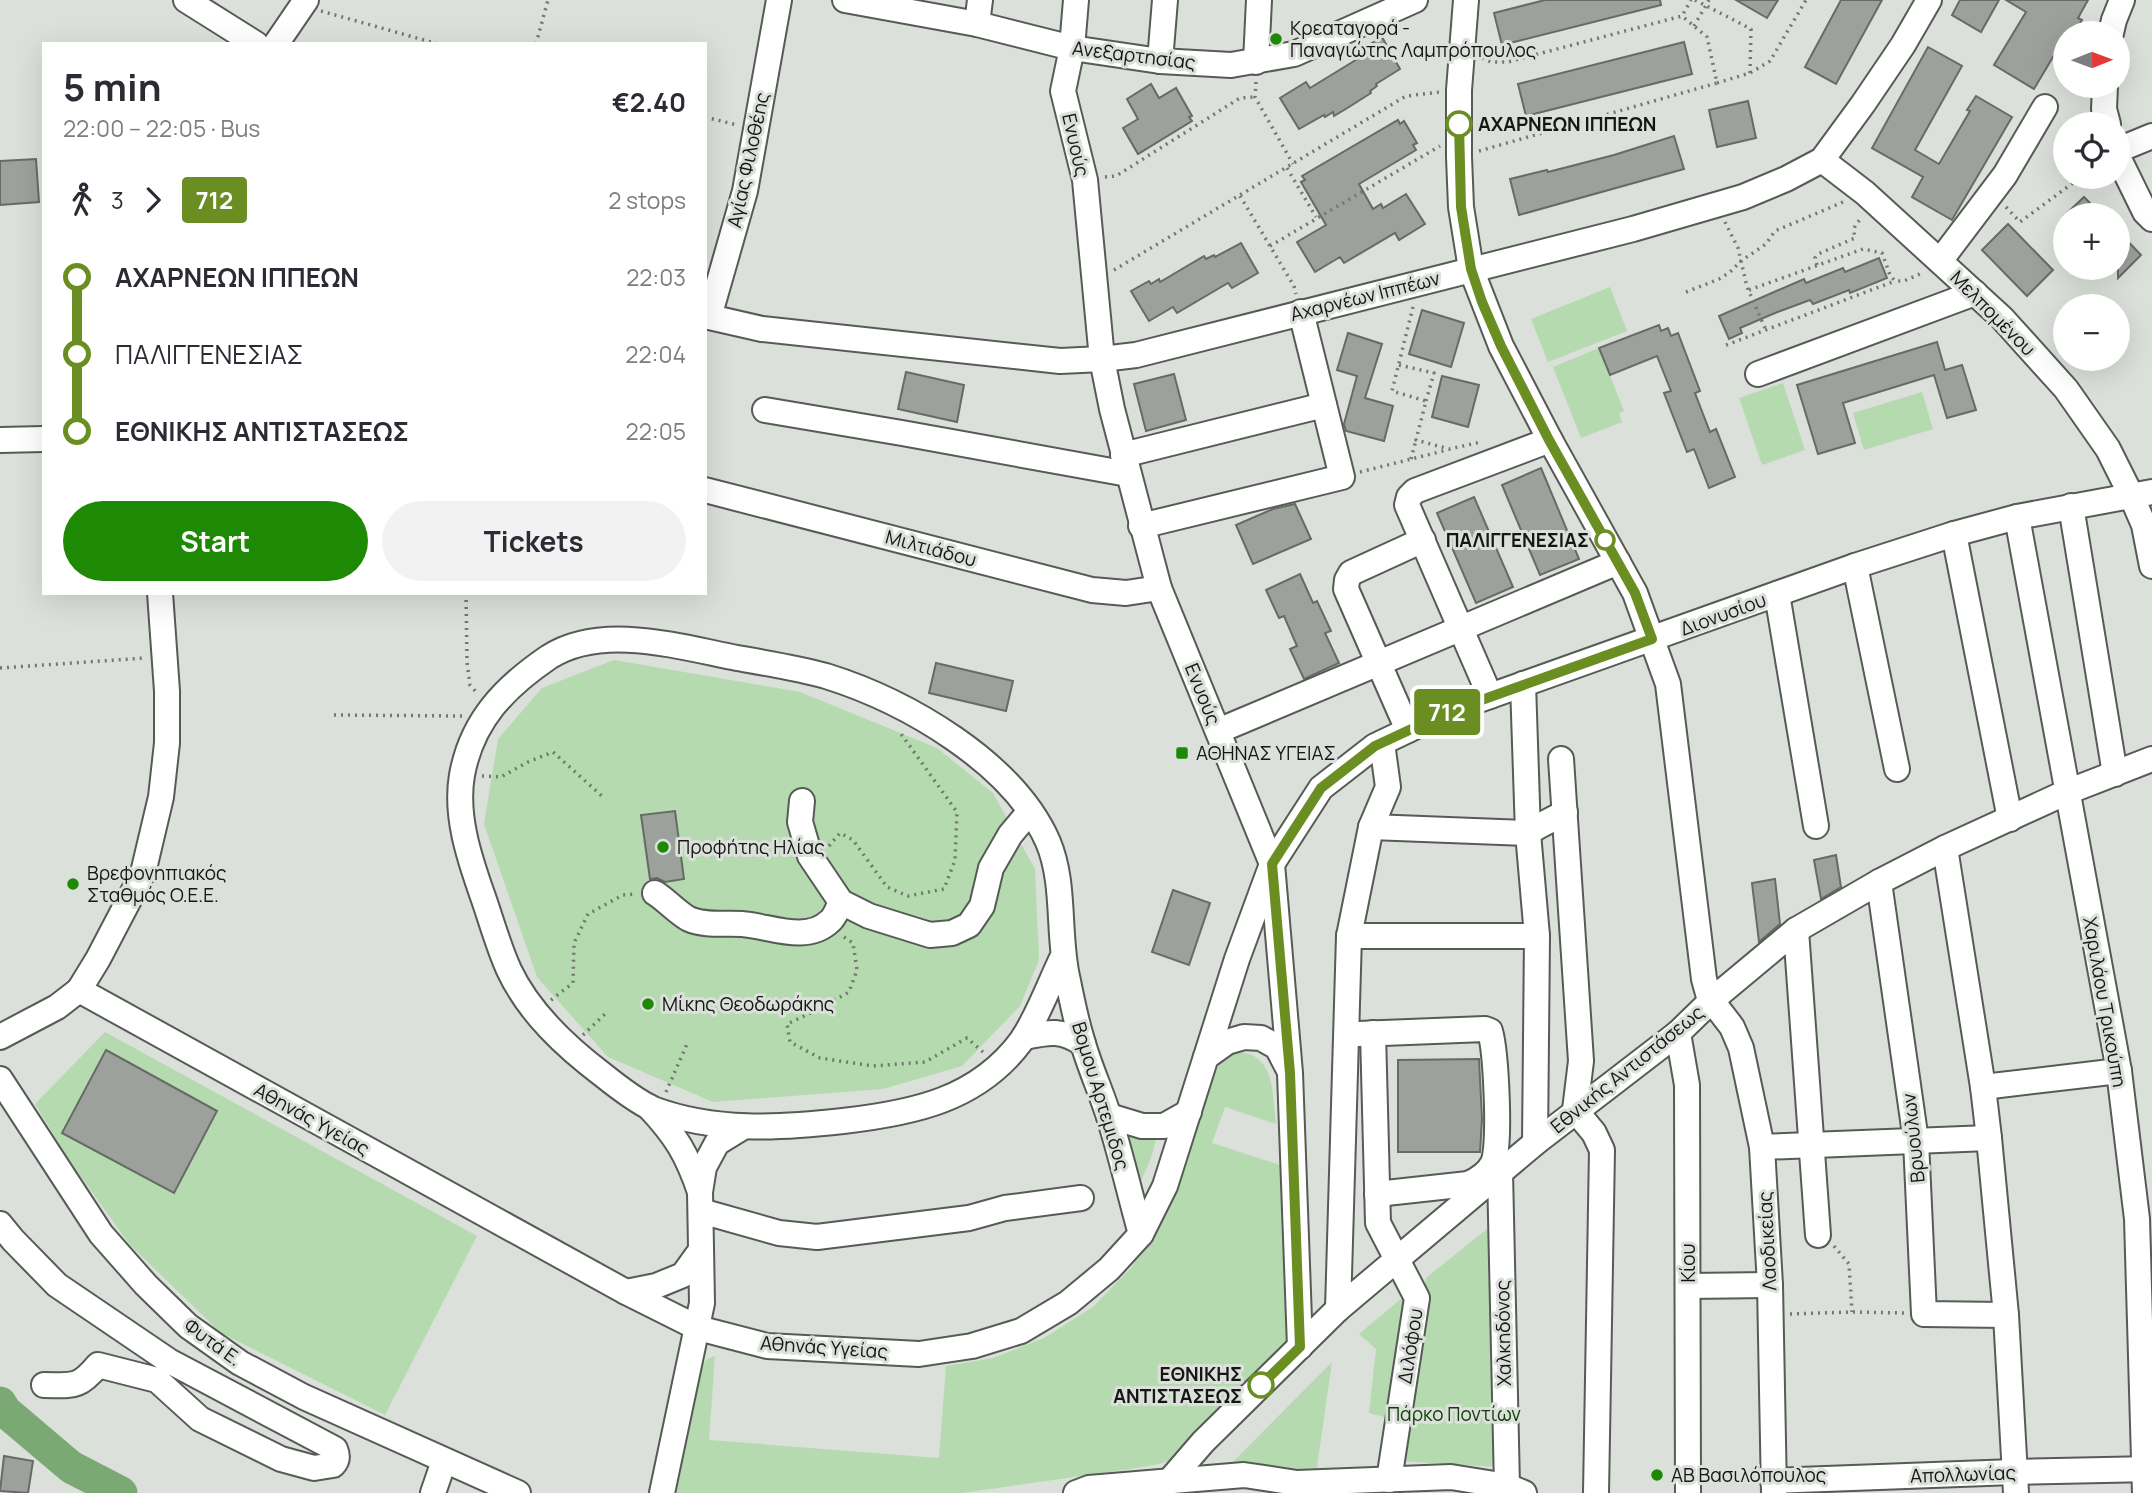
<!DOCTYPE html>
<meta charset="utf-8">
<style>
:root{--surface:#fff;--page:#f2f2f3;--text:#2b2b33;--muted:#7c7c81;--accent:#1d8905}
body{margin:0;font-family:Manrope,sans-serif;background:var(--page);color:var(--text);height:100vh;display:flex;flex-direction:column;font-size:26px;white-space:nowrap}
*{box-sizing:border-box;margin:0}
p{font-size:23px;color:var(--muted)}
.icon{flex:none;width:38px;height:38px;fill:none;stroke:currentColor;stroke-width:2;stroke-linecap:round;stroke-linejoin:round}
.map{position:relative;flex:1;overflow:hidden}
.sheet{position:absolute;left:42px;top:42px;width:665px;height:553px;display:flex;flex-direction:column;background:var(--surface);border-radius:0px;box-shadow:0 7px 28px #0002}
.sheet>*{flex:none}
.badge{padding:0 14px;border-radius:5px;font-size:24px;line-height:46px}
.needle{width:46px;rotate:89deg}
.fabs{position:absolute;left:2053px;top:21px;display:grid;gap:14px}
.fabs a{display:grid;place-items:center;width:77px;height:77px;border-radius:50%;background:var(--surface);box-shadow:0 7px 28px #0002;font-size:35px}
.map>.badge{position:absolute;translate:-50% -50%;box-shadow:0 0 0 4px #fff}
.legs{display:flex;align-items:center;gap:10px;height:77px;padding:0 21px;font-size:23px}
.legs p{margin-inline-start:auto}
.overview{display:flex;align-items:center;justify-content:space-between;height:119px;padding:0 21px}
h1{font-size:38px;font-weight:700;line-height:52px}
.action{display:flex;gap:14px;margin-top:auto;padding:14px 21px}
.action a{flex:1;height:80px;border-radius:42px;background:var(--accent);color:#fff;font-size:28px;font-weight:700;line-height:80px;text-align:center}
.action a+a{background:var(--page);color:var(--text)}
ul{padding:0 21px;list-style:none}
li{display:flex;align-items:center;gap:24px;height:77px;font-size:26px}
li i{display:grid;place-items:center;width:10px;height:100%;margin:0 9px;background:currentColor}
li i::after{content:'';width:18px;height:18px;margin:-9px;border:5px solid;border-radius:50%;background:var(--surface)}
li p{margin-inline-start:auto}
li:first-child i{background:linear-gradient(#0000 50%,currentColor 0)}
li:last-child i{background:linear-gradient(currentColor 50%,#0000 0)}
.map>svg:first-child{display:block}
</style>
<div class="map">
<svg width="2152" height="1493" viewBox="0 0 2152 1493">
<rect width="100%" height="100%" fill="#dbe0da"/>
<g fill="#b5daaf">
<polygon points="1610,287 1627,331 1548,362 1531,319"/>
<polygon points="1599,348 1624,411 1619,413 1622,422 1581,438 1553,367"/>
<polygon points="1783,383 1805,450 1762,465 1739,398"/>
<polygon points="1922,392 1933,429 1864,450 1853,413"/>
<polygon points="614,660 800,692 937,748 993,793 1035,869 1039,960 1020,1006 962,1066 883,1089 713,1102 608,1057 537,977 484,824 498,739 542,688"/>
<polygon points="105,1032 477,1236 385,1415 221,1333 130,1245 67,1157 35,1104"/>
<path d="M1235 1052C1276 1052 1272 1094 1276 1124L1225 1107 1212 1143 1280 1165 1293 1321 1289 1347 1180 1456 1160 1464 1130 1469 962 1493H676L701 1368 707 1359 715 1356 709 1440 939 1458 946 1366 993 1358 1044 1338 1093 1307 1132 1267 1162 1219 1180 1182 1214 1075 1223 1058Z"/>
<polygon points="1118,1129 1158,1133 1151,1158 1137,1190"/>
<polygon points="1512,1209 1499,1467 1398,1461 1426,1278"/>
<polygon points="1407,1294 1391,1419 1369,1413 1376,1349 1359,1334"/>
<polygon points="1332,1362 1316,1474 1227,1468"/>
</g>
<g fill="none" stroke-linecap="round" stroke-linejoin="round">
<polyline stroke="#7aa973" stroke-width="33" points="0,1403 5,1411 71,1467 121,1493"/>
</g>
<g fill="#9ca19b" stroke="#676b66" stroke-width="2">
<polygon points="1545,0 1660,0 1661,5 1502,45 1494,13"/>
<polygon points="1736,0 1778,0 1767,18"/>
<polygon points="1841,0 1882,0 1836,84 1805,67"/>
<polygon points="1960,0 1999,0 1981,32 1952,15"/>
<polygon points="2006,0 2088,0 2078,18 2082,20 2074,33 2065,33 2065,49 2058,61 2053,57 2034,89 1994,65 2026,12"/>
<polygon points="1382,37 1400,69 1376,84 1377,86 1370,91 1371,93 1349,107 1334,116 1333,112 1325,117 1324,115 1299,129 1280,98 1306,82 1310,88 1359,58 1356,53"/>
<polygon points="1684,42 1692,74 1526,116 1518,84"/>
<polygon points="1928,47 1962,66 1915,150 1939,164 1970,111 1967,110 1976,96 2012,117 1952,220 1912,197 1923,177 1872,148"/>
<polygon points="1151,84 1159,98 1176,88 1192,116 1189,117 1192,121 1138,154 1123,128 1138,119 1127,99"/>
<polygon points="1748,101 1756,138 1717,147 1709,110"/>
<polygon points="1398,120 1400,124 1404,121 1417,143 1413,145 1416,150 1359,184 1373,209 1381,204 1383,208 1406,194 1425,224 1399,240 1395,233 1344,263 1340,257 1315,272 1297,242 1326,225 1301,182 1305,180 1302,176"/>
<polygon points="1674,136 1684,169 1519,215 1510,179 1547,170 1548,172 1614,155"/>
<polygon points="36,159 39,202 0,205 0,161"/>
<polygon points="2084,197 2102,215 2065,215"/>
<polygon points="2008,224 2053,270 2027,296 1982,250"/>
<polygon points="2118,231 2141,255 2118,278"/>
<polygon points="1241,243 1258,273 1232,288 1228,283 1177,313 1173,307 1149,321 1131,291 1149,281 1151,284 1159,279 1160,282 1204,256 1206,259 1214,255 1215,257"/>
<polygon points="1879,258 1887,278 1850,293 1849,290 1813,304 1810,300 1775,313 1740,328 1742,333 1729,339 1719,316 1804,279 1806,283 1843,268 1845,272"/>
<polygon points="1422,310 1464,323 1451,367 1409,354"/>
<polygon points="1659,325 1661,331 1668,328 1671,336 1678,333 1700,391 1695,393 1710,432 1716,429 1735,477 1709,488 1694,449 1687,452 1664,393 1671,391 1657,356 1610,375 1599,348"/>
<polygon points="1348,333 1382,344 1365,398 1393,406 1384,441 1346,431 1344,424 1357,376 1337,370"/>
<polygon points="1937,342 1945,370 1962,365 1976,410 1947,418 1934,375 1843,403 1855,443 1818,454 1797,385"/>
<polygon points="906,372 964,385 957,422 898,409"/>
<polygon points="1174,374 1186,420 1146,431 1134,384"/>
<polygon points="1442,376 1479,385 1468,427 1432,417"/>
<polygon points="1541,468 1579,559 1540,575 1502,485"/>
<polygon points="1474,497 1513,587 1476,603 1437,513"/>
<polygon points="1295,504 1311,539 1253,564 1236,525 1273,509"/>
<polygon points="1300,574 1313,603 1317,601 1331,631 1325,633 1339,663 1304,679 1290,649 1297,646 1284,616 1279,618 1266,590"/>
<polygon points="936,663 1013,681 1006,711 929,693"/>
<polygon points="675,811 684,879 665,882 657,878 650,879 641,815"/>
<polygon points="1836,855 1841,887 1821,899 1814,860"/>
<polygon points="1775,879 1780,924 1759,942 1752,883"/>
<polygon points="1173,890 1210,903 1189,965 1152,952"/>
<polygon points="106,1050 217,1111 174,1193 62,1133"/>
<polygon points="1479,1059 1482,1119 1480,1152 1398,1152 1398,1060"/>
<polygon points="4,1456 33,1461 28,1493 0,1491"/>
</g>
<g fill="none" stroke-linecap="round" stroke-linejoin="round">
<g stroke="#565b56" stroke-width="28">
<g id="minor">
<polyline points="186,0 256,44"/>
<polyline points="845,0 977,24 1072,48 1160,61 1231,65 1294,54 1415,0"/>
<polyline points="1076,0 1072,48 1063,91 1085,180 1102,359 1112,409 1159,588 1272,864 1290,1073 1300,1347"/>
<polyline points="1466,0 1459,90 1459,157 1461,207 1471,269 1501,346 1550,440 1635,593 1668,684 1704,979 1709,997 1732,1027 1741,1048 1762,1147 1770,1285 1774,1493"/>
<polyline points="977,24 980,0"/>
<polyline points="2111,33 2114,20 2122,0"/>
<polyline points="276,44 306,0"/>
<polyline points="1160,61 1165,0"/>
<polyline points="1256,62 1259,0"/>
<polyline points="2105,86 2104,109 2108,124"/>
<polyline points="2118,150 2152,136"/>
<polyline points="2118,157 2145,212 2152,219"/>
<polyline points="1822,160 1865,193 2002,318 2066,389 2108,449 2131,495 2144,525 2152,566"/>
<polyline points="1940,261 2005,175 2045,107"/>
<polyline points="705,316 762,329 1060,361 1102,359 1136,355 1633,229 1743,197 1786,179 1822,160 1863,104 1903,45 1929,0"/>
<polyline points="709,317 745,191 779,0"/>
<polyline points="1758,374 1975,293"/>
<polyline points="765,410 902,433 1128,474"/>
<polyline points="0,440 44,439"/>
<polyline points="1123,455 1324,405"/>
<polyline points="705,490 1092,590 1126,593 1159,588"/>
<polyline points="2071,506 2115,774"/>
<polyline points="2017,517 2119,1071 2137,1219 2145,1493"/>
<polyline points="1141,526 1342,477 1301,312"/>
<polyline points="1954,534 2010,819"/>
<polyline points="1855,566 1897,769"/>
<polyline points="1777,594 1816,826"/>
<polyline points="1523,684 1528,833 1537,936 1535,1143"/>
<polyline points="1490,696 1407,505 1409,497 1415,491 1550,440"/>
<polyline points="1408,730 1346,589 1347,580 1351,573 1423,540"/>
<polyline points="1218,731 1618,562"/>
<polyline points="1561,759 1581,1061 1575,1110 1594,1133 1602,1150 1596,1493"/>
<polyline points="802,801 800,822 810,856 841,902 869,916 930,935 952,933 969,925 982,906 991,868 1010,835 1030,811"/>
<path d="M1371 827 1528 833C1540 824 1553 820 1565 812"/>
<polyline points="1945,848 1983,1087 1989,1138 2006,1315 2016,1493"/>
<polyline points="1879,882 1916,1141 1924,1314 2006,1315"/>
<path d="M655 893C665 899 679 914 689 919 704 926 725 923 742 924 770 926 806 944 830 921 835 917 838 908 841 902"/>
<polyline points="1796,930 1818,1235"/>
<polyline points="1349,936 1537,936"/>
<path d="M1062 958C1050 983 1037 1018 1022 1040 978 1100 913 1113 843 1121 780 1128 714 1132 653 1109 636 1101 618 1087 603 1075 566 1047 529 1013 509 970 498 946 491 919 482 894 469 857 455 815 462 775 472 720 505 687 549 657 602 623 680 647 737 658 766 663 797 668 826 676 906 701 1013 762 1048 842 1066 884 1057 937 1068 981 1072 1001 1076 1021 1082 1040 1089 1066 1101 1091 1109 1117 1121 1155 1130 1195 1141 1234"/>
<polyline points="79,990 626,1292 698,1328 767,1346 919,1354 972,1346 1021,1331 1068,1303 1109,1269 1141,1234 1165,1186 1237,959 1272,864 1321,788 1375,746 1448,711 1855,566 1954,534 2017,517 2152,492"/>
<polyline points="1373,1033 1378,1223 1417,1298 1389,1480"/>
<polyline points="1678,1033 1687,1085 1688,1493"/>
<path d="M1358 1034 1485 1029 1490 1031C1496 1052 1501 1146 1493 1163 1488 1173 1477 1180 1468 1184L1377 1194"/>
<polyline points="0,1037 57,1007 79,990 98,959 143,873 161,797 167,743 167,691 160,593"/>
<path d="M1024 1037C1049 1032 1062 1029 1083 1044"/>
<polyline points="1206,1057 1227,1042 1244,1037 1261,1038 1277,1047 1289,1070"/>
<polyline points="0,1079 101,1234 146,1285 188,1326 240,1363 304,1397 518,1493"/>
<polyline points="1983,1087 2119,1071"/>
<path d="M649 1107C676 1136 687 1154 700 1192"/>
<polyline points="1109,1116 1142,1126 1164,1126 1189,1112"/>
<polyline points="1762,1147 1989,1138"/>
<polyline points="1500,1172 1507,1486 1502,1493"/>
<polyline points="701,1211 779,1233 817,1237 969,1218 1005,1208 1081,1198"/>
<path d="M0 1224 13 1240 57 1285 169 1361 335 1449C338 1456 338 1460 333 1465L314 1468 281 1459 200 1419 157 1380 98 1365C78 1389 73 1385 44 1385"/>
<polyline points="1688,1286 1770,1285"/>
<polyline points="626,1292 656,1286 683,1275 701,1250"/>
<polyline points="1338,1309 1349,936 1371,827 1388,787 1382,743"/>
<polyline points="1773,1481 2014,1472 2152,1469"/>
<polyline points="433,1493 444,1461"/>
<polyline points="662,1493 702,1303 700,1192 704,1167 717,1143 743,1127"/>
<polyline points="1076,1493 1089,1488 1244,1475 1297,1483 1451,1477 1507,1486 1524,1493"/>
<polyline points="1159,1493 1203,1442 1338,1309 1535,1143 1678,1033 1712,1000 1796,930 1879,882 1945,848 2067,792 2152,759"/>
</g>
</g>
<g stroke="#737672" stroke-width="3.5" stroke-dasharray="2 5" stroke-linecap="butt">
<polyline points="1695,0 1751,29 1750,73"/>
<polyline points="321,11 438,44"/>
<polyline points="1694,26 1709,0"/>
<polyline points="536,44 548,0"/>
<polyline points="1482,58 1491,62 1508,62 1682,16 1691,0"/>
<polyline points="1256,82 1255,97 1293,164"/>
<polyline points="1717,83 1750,73 1770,61 1806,0"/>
<polyline points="705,117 737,125"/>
<polyline points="1479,151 1717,83 1707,37 1682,16"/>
<polyline points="1287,168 1316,217"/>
<polyline points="1105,177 1116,176 1240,98 1255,97"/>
<polyline points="1240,196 1294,286 1296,294"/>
<polyline points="2006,207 2020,222 2081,177"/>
<polyline points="1725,222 1738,248 1747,287 1765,328"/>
<polyline points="1270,246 1440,146"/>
<path d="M1817 265 1815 258 1818 254 1855 238C1853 229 1854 225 1861 219"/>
<polyline points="1114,270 1406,96 1440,92"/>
<polyline points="1749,290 1863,249 1882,253 1890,275 1895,281 1904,281 1922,273"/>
<polyline points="1686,292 1719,279 1730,272 1741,261 1766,244 1775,231 1843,202"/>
<polyline points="1413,307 1392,391 1426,401 1416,440 1449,449 1481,442"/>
<polyline points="1726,345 1895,281"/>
<polyline points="1399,365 1434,373 1426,401"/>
<polyline points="1411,459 1416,440"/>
<polyline points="1360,472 1447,450"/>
<polyline points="466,593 467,662 470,685 477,693"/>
<polyline points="0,668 145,658"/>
<polyline points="334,715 462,716"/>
<polyline points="482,776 501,777 528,762 553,752 603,797"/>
<polyline points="829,846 840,833 853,840 887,887 908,896 944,889 955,860 957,812 899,731"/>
<polyline points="844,937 853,943 857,970 849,992 817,1010 787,1024 790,1042 820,1058 873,1066 925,1062 967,1038 983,1052"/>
<polyline points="551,1000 573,983 574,943 588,914 623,895 636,894"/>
<polyline points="583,1035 605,1014"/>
<polyline points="666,1092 687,1044"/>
<polyline points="1834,1246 1849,1264 1852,1312"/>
<polyline points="1790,1314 1852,1312 1905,1313"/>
</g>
<use href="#minor" stroke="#fff" stroke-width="24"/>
</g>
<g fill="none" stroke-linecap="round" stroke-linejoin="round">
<g stroke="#fff" stroke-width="16">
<polyline id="line-1" points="1261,1385 1300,1347 1290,1073 1272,864 1321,788 1375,746 1448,712 1652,639 1635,593 1549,440 1501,346 1482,302 1471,269 1461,207 1459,124"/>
</g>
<use href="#line-1" stroke="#6b8e23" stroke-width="10"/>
</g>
<g fill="#1d8905" stroke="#dbe0da" stroke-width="2.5">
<circle cx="1276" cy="39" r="7"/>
<rect x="1175" y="746" width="14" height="14" rx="3.5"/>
<circle cx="663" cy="847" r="7"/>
<circle cx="73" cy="884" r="7"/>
<circle cx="648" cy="1004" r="7"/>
<circle cx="1657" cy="1475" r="7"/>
</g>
<g fill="#fff" stroke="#6b8e23" stroke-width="3.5">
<circle cx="1459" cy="124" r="12"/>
<circle cx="1605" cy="540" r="9"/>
<circle cx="1261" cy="1385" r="12"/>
</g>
<g text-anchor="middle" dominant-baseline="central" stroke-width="6" stroke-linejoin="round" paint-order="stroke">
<g font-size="19" fill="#161715" stroke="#dbe0da" text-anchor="start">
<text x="1290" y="28">Κρεαταγορά -<tspan x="1290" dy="22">Παναγιώτης Λαμπρόπουλος</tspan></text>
<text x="1196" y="753">ΑΘΗΝΑΣ ΥΓΕΙΑΣ</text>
<text x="677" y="847">Προφήτης Ηλίας</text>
<text x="87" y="873">Βρεφονηπιακός<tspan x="87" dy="22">Σταθμός Ο.Ε.Ε.</tspan></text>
<text x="662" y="1004">Μίκης Θεοδωράκης</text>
<text x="1671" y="1475">ΑΒ Βασιλόπουλος</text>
</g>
<g font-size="19" fill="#161715" stroke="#dbe0da">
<text transform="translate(1134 55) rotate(7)">Ανεξαρτησίας</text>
<text transform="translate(1076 145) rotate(77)">Ενυούς</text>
<text transform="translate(748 160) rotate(-78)">Αγίας Φιλοθέης</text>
<text transform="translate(1365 296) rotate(-14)">Αχαρνέων Ιππέων</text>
<text transform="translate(1993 313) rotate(45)">Μελπομένου</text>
<text transform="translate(931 548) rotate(15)">Μιλτιάδου</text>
<text transform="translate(1723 614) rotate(-20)">Διονυσίου</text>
<text transform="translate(1203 694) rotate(68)">Ενυούς</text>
<text transform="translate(2105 1002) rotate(80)">Χαριλάου Τρικούπη</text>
<text transform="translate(1627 1069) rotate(-39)">Εθνικής Αντιστάσεως</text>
<text transform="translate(1101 1096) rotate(73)">Βομου Αρτεμιδος</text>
<text transform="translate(312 1119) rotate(29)">Αθηνάς Υγείας</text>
<text transform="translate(1913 1138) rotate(-96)">Βρυούλων</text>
<text transform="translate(1767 1241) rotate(-93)">Λαοδικείας</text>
<text transform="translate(1688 1263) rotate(-90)">Κίου</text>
<text transform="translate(1503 1333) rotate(-91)">Χαλκηδόνος</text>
<text transform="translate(213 1342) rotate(36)">Φυτά Ε.</text>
<text transform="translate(1410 1346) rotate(-81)">Διλόφου</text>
<text transform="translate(824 1347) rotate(4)">Αθηνάς Υγείας</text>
<text transform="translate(1963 1474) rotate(-2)">Απολλωνίας</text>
</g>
<g font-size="19" font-weight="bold" fill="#161715" stroke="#dbe0da" text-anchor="end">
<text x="1478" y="124" text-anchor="start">ΑΧΑΡΝΕΩΝ ΙΠΠΕΩΝ</text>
<text x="1589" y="540">ΠΑΛΙΓΓΕΝΕΣΙΑΣ</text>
<text x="1242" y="1374">ΕΘΝΙΚΗΣ<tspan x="1242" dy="22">ΑΝΤΙΣΤΑΣΕΩΣ</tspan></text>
</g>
<g font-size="19" fill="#0f3e08" stroke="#dbe0da">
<text x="1454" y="1414">Πάρκο Ποντίων</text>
</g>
</g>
</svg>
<div class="fabs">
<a><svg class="needle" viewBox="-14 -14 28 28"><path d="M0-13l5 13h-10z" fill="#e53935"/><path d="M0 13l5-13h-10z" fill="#7c7c81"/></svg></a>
<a><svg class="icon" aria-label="locate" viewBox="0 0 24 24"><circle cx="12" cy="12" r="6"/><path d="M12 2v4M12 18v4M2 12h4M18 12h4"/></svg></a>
<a>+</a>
<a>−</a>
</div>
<b class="badge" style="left:1447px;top:712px;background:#6b8e23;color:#fff">712</b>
<section class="sheet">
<div class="overview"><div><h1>5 min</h1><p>22:00 – 22:05 · Bus</p></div><b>€2.40</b></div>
<div class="legs"><svg class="icon" aria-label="walk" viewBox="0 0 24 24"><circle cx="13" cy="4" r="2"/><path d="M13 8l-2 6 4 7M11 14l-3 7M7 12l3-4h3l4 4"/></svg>3<svg class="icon" aria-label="forward" viewBox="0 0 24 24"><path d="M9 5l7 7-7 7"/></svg><b class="badge" style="background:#6b8e23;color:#fff">712</b><p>2 stops</p></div>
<ul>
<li><i style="color:#6b8e23"></i><b>ΑΧΑΡΝΕΩΝ ΙΠΠΕΩΝ</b><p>22:03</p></li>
<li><i style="color:#6b8e23"></i><span>ΠΑΛΙΓΓΕΝΕΣΙΑΣ</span><p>22:04</p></li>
<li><i style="color:#6b8e23"></i><b>ΕΘΝΙΚΗΣ ΑΝΤΙΣΤΑΣΕΩΣ</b><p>22:05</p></li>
</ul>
<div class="action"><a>Start</a><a>Tickets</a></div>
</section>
</div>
